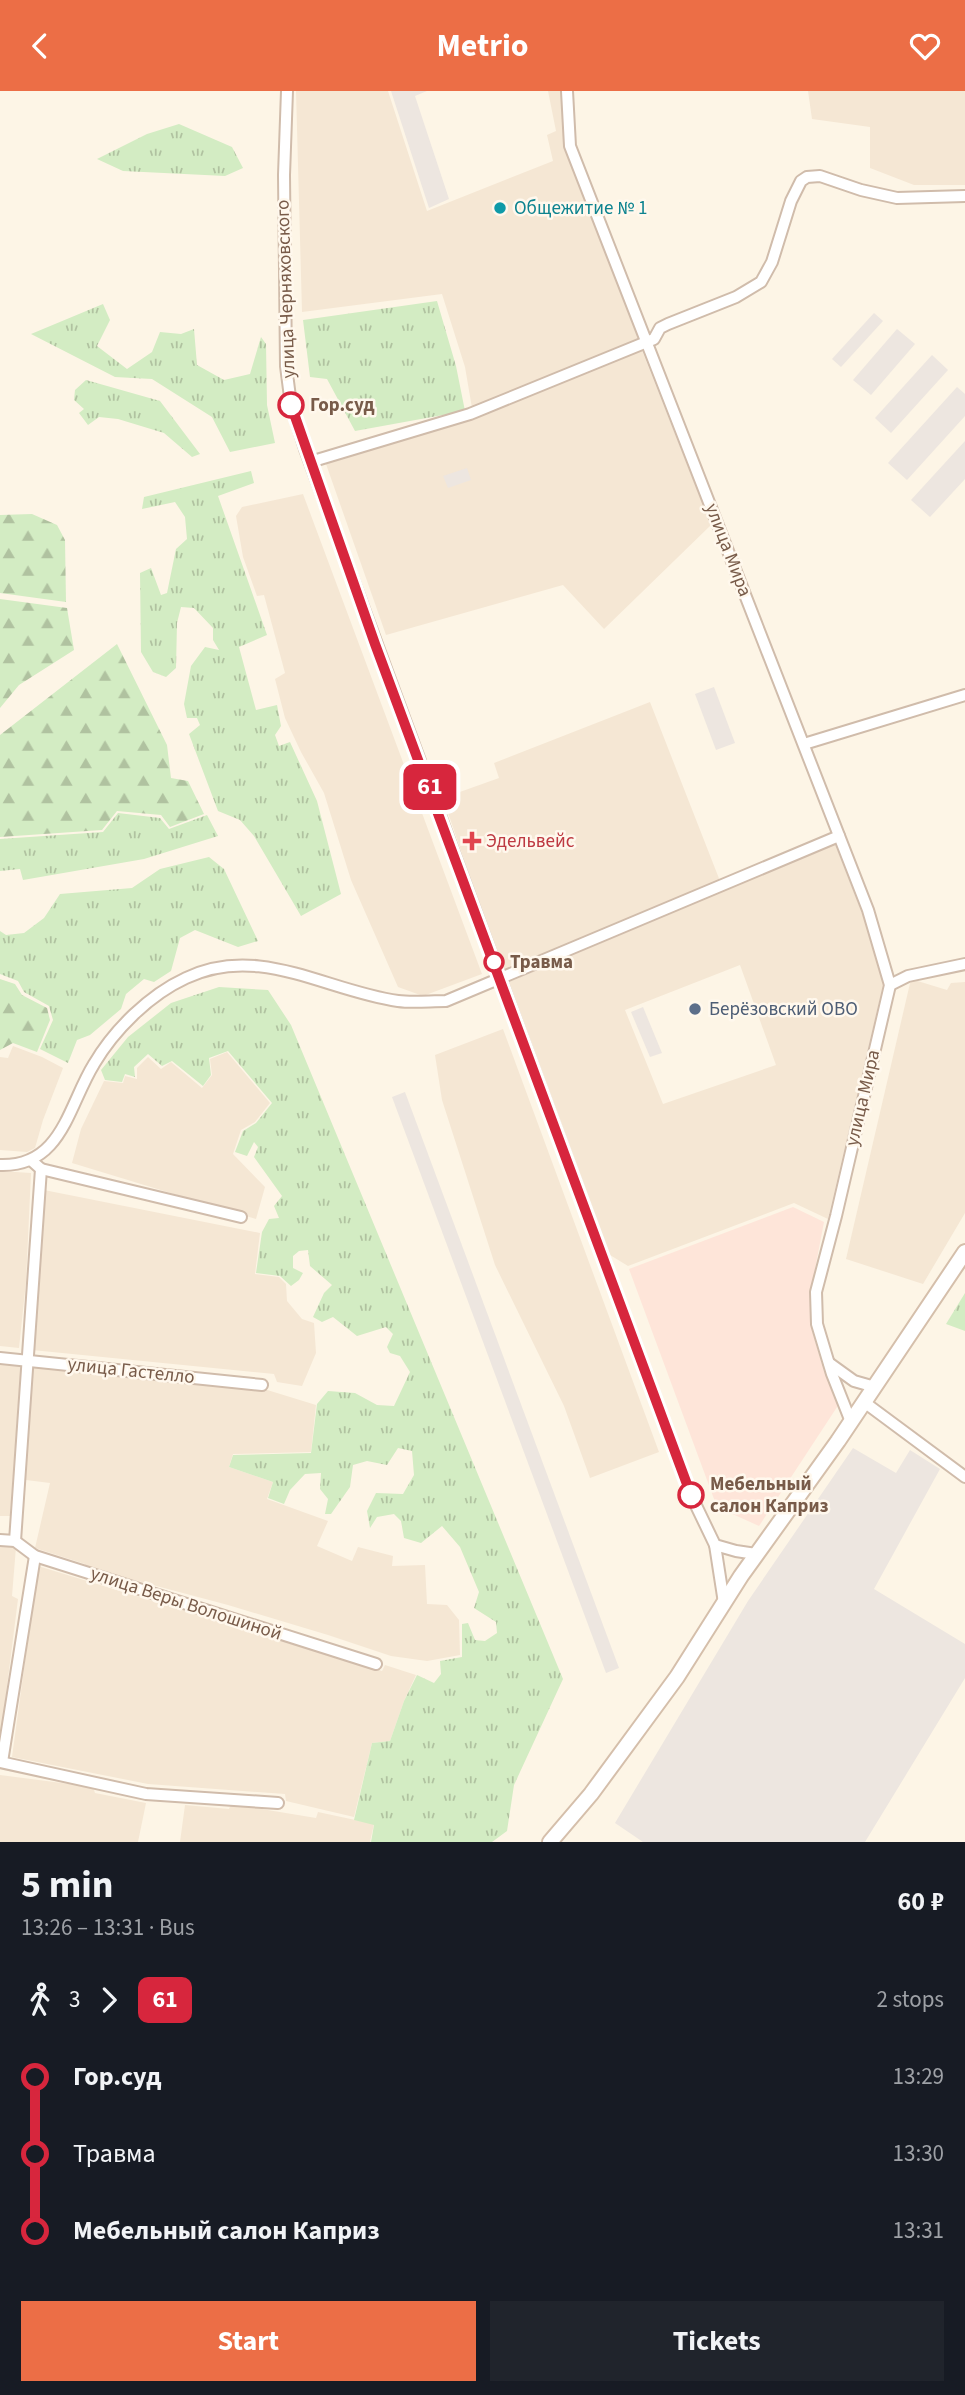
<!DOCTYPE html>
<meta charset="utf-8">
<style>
:root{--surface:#171b24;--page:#20242c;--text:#f1f3f6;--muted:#9ea1a6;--accent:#ec6e46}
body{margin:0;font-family:"Source Sans 3",sans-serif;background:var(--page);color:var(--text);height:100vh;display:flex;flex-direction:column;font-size:26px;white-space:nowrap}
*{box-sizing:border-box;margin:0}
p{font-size:23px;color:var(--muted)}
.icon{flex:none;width:38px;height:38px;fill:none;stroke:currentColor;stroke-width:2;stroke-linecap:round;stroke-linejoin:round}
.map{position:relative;height:1751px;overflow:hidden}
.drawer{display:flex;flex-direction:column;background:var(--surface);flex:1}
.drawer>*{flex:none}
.badge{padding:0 14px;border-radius:10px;font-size:24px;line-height:46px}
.map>.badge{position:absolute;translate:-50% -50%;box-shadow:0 0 0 4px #fff}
.legs{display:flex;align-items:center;gap:10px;height:77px;padding:0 21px;font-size:23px}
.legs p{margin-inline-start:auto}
.headline{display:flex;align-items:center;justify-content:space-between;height:119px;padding:0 21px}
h1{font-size:38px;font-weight:700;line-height:52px}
.button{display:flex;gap:14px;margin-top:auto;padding:14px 21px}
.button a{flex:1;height:80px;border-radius:0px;background:var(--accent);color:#fff;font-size:28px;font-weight:700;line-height:80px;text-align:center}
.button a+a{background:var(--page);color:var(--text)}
ul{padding:0 21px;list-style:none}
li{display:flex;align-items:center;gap:24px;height:77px;font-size:26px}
li i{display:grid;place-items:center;width:10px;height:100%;margin:0 9px;background:currentColor}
li i::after{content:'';width:18px;height:18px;margin:-9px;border:5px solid;border-radius:50%;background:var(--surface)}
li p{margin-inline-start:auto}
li:first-child i{background:linear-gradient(#0000 50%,currentColor 0)}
li:last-child i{background:linear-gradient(currentColor 50%,#0000 0)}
header{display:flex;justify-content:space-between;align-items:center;height:91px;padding:0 21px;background:var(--accent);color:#fff;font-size:32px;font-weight:700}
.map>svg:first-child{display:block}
</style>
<header><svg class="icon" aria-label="back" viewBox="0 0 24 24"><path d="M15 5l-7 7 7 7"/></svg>Metrio<svg class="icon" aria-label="heart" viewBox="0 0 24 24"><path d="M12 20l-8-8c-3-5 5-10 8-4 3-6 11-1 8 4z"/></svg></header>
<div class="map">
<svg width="965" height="1751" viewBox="0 0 965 1751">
<defs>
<pattern id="grass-tufts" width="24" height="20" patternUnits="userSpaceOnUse" patternTransform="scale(1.75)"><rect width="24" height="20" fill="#d3ecc3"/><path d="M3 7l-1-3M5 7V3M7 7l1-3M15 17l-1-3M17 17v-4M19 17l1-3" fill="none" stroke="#b0c2a0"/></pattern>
<pattern id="forest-firs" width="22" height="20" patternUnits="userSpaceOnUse" patternTransform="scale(1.75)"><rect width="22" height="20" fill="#d3ecc3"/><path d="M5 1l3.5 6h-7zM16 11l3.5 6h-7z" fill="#b0c2a0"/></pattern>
</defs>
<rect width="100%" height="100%" fill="#fdf5e6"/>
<g fill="#f5e7d4" fill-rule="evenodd">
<polygon points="296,0 388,0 427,120 553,70 547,44 556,40 548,0 562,0 565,53 639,250 472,317 465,276 442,203 302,221"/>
<polygon points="808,0 965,0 965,94 914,94 870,77 870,36 812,28"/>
<polygon points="641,257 711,434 604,538 563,494 386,544 326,373 467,327"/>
<polygon points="303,403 482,883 423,905 398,896 351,789 324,702 301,661 285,627 275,588 285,582 264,504 257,505 243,466 236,425 242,416"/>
<polygon points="650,611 720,790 502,880 443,707 499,687 494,672"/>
<path d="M835 753 876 858 883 894 828 1128 794 1112 628 1175 610 1164 506 892ZM740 874 776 974 663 1013 625 919Z"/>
<polygon points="911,888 947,899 951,892 965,891 965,1122 923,1193 846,1168"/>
<polygon points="503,938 659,1361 590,1387 564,1315 495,1174 442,1009 435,964"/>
<polygon points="13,955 42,966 63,977 43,1029 35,1057 27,1061 0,1059 0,966 8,967"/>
<polygon points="227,961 270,1012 255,1031 241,1039 233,1063 265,1096 256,1128 72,1072 81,1038 104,990 123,992 125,985 137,988 137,977 148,966 161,978 171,971 202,997 212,984 210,968"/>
<polygon points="0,1080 31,1082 26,1191 19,1257 0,1255"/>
<polygon points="39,1098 260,1142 255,1183 279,1186 286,1193 287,1210 302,1228 314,1232 316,1262 302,1295 277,1291 274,1283 32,1259"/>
<polygon points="0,1271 21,1272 10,1425 0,1425"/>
<polygon points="30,1273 264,1298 316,1314 311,1361 233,1363 229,1376 273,1391 267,1408 328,1430 317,1455 352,1470 358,1456 393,1465 392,1475 425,1474 427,1513 447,1514 459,1529 460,1564 427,1570 391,1565 328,1544 228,1514 85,1476 85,1473 35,1457 50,1392 26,1389"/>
<polygon points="0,1454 16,1456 12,1505 18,1508 0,1651"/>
<polygon points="38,1475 382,1580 385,1574 416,1584 404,1610 390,1650 372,1652 354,1726 286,1710 285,1703 148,1693 12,1666"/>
<polygon points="0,1684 93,1696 95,1702 146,1712 138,1751 0,1751"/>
<polygon points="231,1713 316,1727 318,1721 374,1733 370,1751 180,1751 185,1714 229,1718"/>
</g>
<polygon fill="#fee5d9" points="793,1116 824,1131 811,1199 810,1233 824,1280 841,1310 759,1435 717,1416 629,1178"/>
<g fill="#ede6e0">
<polygon points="391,0 427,0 415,5 449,108 429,117"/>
<polygon points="874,222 883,230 841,276 832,268"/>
<polygon points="897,238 915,253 871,304 853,289"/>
<polygon points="932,264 948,279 891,342 875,327"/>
<polygon points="957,296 965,303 965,325 907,389 888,372"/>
<polygon points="965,350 965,388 930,426 911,409"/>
<polygon points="467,377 471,389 448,397 443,385"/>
<polygon points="714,596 735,652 716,659 695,603"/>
<polygon points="643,916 662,962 650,966 631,921"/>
<polygon points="405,1001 619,1577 606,1582 392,1006"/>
<polygon points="853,1357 896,1382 910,1359 940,1378 874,1498 965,1553 965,1587 865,1751 643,1751 615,1732 748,1510"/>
</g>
<g fill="url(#grass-tufts)">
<polygon points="179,33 232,56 243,77 225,85 123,80 97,68 147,43"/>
<polygon points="437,210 456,275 465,320 355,340 327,288 310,286 303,229"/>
<polygon points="103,213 110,229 97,255 127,278 152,261 160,241 181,243 194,238 197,274 224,289 250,283 261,246 266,253 267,314 275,352 230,361 212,326 152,288 115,286 31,243"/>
<polygon points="86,289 160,310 200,363 192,366 164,342 118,328 99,326 88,334 79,322 84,318 74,309 75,299"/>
<polygon points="251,380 254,392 218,405 267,544 239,556 256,619 277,614 281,635 275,644 279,655 290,651 317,710 341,803 301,825 254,745 240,729 218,720 189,643 200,634 197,627 187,627 184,613 191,575 205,556 219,559 213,549 213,537 194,517 181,516 177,532 176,577 166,586 153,581 141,561 140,482 151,477 161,504 167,502 176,458 187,448 185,426 175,411 142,418 144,406"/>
<polygon points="118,722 160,727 169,738 207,724 218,745 144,768 23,789 20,778 0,780 0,748 103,741"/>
<polygon points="209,766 224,778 258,850 238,856 195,839 180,847 171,880 154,891 144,888 126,903 121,918 90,944 77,949 68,972 40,958 53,929 49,915 24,901 18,890 0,883 0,840 6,844 24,842 44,827 60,803 132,797 160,778"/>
<polygon points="219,896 268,899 291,934 563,1588 514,1694 507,1740 492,1751 371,1751 374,1734 354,1729 372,1652 390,1650 404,1610 417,1584 434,1592 441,1583 440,1570 462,1566 462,1533 468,1532 475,1549 485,1550 497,1542 496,1531 474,1517 479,1501 460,1456 442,1435 421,1452 404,1447 401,1430 394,1423 377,1426 370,1437 367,1420 376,1402 403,1403 414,1384 412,1360 398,1357 387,1374 367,1370 353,1374 350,1396 331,1423 325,1423 328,1408 320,1398 321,1382 305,1383 290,1399 284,1413 268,1407 273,1391 229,1376 233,1364 311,1362 317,1313 328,1300 355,1302 377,1314 394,1315 410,1281 400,1265 390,1262 387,1256 393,1243 386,1236 357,1245 333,1226 322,1231 313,1226 324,1202 332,1194 310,1175 308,1159 299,1160 293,1165 293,1177 303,1182 299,1189 291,1195 280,1185 256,1182 262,1141 269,1128 279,1127 274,1115 282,1105 254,1066 258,1056 254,1051 247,1065 235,1061 243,1040 256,1032 272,1012 228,960 209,967 211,984 203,995 172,970 162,975 148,963 134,976 135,986 125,983 122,991 105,989 101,979 128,946 171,912"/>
<polygon points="965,1202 965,1240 946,1233"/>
</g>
<g fill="url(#forest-firs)">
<polygon points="32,423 57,434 65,449 66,511 0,502 0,424"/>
<polygon points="0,508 67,517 74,559 19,594 0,617"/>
<polygon points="117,553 167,654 171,687 188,690 204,723 170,736 161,724 117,720 102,739 0,746 0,644"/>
<polygon points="0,888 15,893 22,904 47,917 50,929 37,961 13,952 0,959"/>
</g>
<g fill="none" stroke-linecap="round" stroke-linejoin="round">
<g stroke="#d0bcab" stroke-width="14">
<g id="street">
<polyline points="287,0 284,84 286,275 291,314 305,358 690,1402 715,1454 736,1460 756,1463"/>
<polyline points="567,0 570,55 868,819 890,894 836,1125 816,1201 817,1233 832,1283 851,1331"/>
<polyline points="310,371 470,323 654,248 660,237 668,233 736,206 761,191 772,171 791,110 801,90 807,86 820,85 861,99 897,107 965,105"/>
<polyline points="804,653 965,604"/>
<polyline points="890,894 908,885 965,873"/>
<path d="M0 1074C62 1076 68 1015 94 973 114 939 149 904 186 887 259 852 326 900 398 910 413 912 430 910 446 910L839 745"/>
<polyline points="41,1078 241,1126"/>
<polyline points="0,1267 262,1294"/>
<polyline points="829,1272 854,1290 875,1296"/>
<polyline points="864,1311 965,1386"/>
<polyline points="0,1449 15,1450 35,1465 376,1573"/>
<polyline points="15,1450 41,1078 32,1070"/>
<polyline points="715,1454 724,1512"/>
<polyline points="0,1671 146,1703 278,1712"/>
<polyline points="2,1671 35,1465"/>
</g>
</g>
<g stroke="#d5bfab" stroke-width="18">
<polyline id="secondary" points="550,1751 591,1703 677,1586 741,1485 838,1350 965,1161"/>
</g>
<use href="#street" stroke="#fff" stroke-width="10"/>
<use href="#secondary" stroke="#fff" stroke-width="14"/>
</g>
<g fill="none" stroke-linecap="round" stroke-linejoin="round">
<g stroke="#fff" stroke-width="16">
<polyline id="line-1" points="291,314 375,553 691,1404"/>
</g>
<use href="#line-1" stroke="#d7263d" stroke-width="10"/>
</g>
<circle fill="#0f9aa8" stroke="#fff8ed" stroke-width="2.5" cx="500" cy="117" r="7"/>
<g fill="#fff" stroke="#d7263d" stroke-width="3.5">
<circle cx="291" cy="314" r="12"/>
<circle cx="494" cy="871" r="9"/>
<circle cx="691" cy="1404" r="12"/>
</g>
<path fill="#e0444e" stroke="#fff8ed" stroke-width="2.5" d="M468.5 739.5h7v7h7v7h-7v7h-7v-7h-7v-7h7z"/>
<circle fill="#5c6f8a" stroke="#fff8ed" stroke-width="2.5" cx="695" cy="918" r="7"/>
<g text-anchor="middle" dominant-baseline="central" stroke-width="5" stroke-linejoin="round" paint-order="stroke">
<g font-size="19" fill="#0d838f" stroke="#fff8ed" text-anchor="start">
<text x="514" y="117">Общежитие № 1</text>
</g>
<g font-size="19" fill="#785b49" stroke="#fff8ed">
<text transform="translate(286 198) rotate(-92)">улица Черняховского</text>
<text transform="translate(728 459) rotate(69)">улица Мира</text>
<text transform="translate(863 1007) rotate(-77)">улица Мира</text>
<text transform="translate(131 1280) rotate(6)">улица Гастелло</text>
<text transform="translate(186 1513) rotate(18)">улица Веры Волошиной</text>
</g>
<g font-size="19" font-weight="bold" fill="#785b49" stroke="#fff8ed" text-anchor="start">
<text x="310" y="314">Гор.суд</text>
<text x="510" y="871">Травма</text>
<text x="710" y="1393">Мебельный<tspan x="710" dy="22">салон Каприз</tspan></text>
</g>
<g font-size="19" fill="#be3a42" stroke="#fff8ed" text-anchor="start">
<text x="486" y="750">Эдельвейс</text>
</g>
<g font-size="19" fill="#4e5e75" stroke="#fff8ed" text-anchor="start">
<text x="709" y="918">Берёзовский ОВО</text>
</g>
</g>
</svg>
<b class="badge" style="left:430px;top:696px;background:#d7263d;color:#fff">61</b>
</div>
<section class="drawer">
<div class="headline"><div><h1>5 min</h1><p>13:26 – 13:31 · Bus</p></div><b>60 ₽</b></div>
<div class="legs"><svg class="icon" aria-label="walk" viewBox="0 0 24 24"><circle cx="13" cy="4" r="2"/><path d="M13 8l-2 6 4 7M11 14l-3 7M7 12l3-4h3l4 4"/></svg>3<svg class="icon" aria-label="forward" viewBox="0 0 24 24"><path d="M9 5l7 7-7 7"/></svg><b class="badge" style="background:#d7263d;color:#fff">61</b><p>2 stops</p></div>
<ul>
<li><i style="color:#d7263d"></i><b>Гор.суд</b><p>13:29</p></li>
<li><i style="color:#d7263d"></i><span>Травма</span><p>13:30</p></li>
<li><i style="color:#d7263d"></i><b>Мебельный салон Каприз</b><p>13:31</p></li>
</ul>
<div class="button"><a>Start</a><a>Tickets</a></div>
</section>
